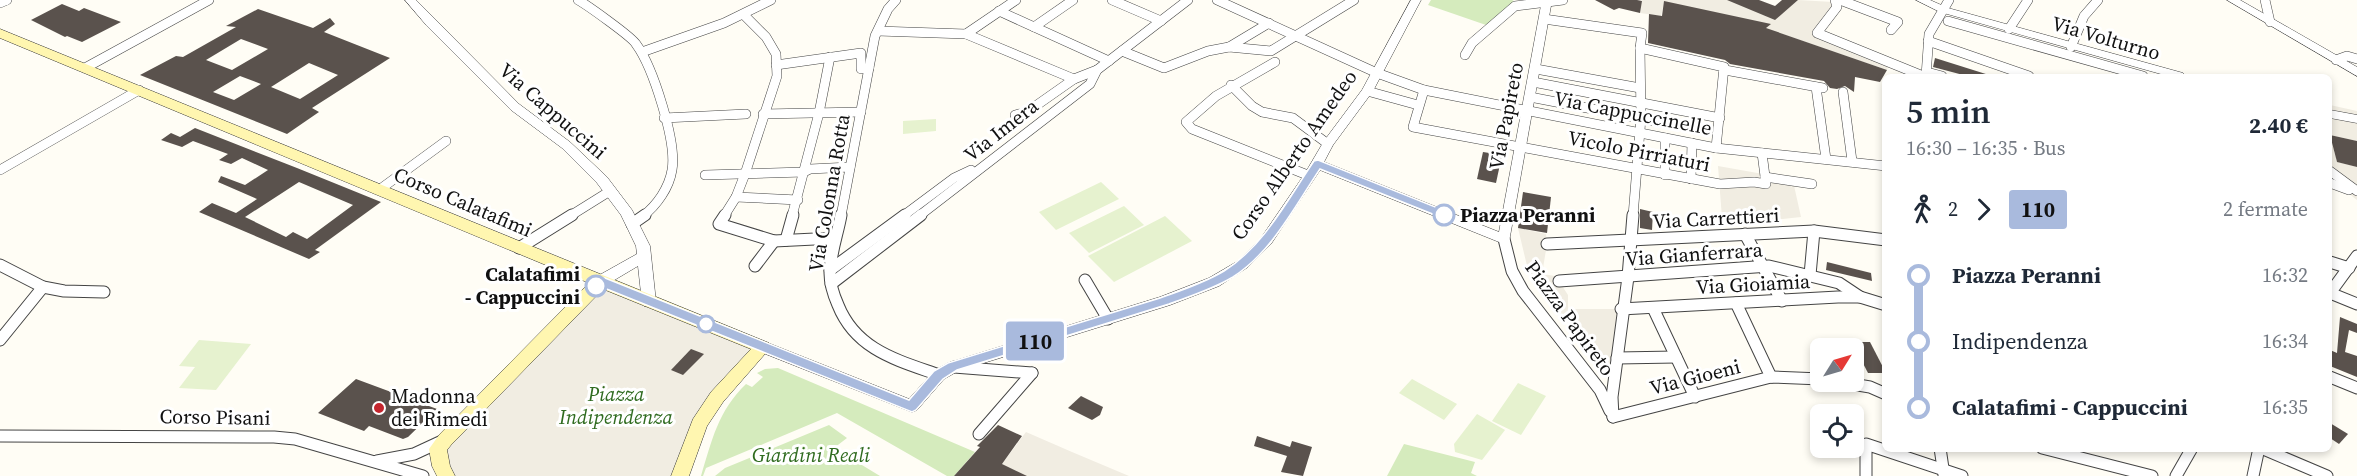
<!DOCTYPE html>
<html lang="it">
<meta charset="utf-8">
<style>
:root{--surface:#fff;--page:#f2f2f3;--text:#1f2937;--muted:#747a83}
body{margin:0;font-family:"Source Serif 4",serif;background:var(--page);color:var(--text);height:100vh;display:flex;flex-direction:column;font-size:22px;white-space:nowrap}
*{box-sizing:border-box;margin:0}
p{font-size:20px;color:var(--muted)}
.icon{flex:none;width:33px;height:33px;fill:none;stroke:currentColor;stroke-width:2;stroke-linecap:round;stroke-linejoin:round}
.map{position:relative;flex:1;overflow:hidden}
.drawer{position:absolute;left:1882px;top:74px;width:450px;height:378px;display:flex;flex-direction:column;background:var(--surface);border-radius:9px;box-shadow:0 3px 9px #0003}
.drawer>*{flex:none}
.badge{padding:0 12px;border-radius:4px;font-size:21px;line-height:39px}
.needle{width:39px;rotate:53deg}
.buttons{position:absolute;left:1810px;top:338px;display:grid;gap:12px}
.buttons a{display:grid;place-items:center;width:54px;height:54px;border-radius:9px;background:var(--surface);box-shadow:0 3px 9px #0003;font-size:30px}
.map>.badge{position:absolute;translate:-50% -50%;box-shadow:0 0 0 3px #fff}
.legs{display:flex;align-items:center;gap:9px;height:66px;padding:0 24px;font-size:20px}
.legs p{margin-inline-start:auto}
.head{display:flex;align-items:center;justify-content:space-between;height:102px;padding:0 24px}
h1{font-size:33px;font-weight:600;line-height:45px}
ul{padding:0 24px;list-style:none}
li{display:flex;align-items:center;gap:21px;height:66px;font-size:22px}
li i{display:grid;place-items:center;width:9px;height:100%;margin:0 8px;background:currentColor}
li i::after{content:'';width:15px;height:15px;margin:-8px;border:4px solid;border-radius:50%;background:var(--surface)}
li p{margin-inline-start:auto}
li:first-child i{background:linear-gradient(#0000 50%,currentColor 0)}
li:last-child i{background:linear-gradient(currentColor 50%,#0000 0)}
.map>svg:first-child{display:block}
</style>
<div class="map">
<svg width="2357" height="476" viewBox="0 0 2357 476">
<rect width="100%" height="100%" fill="#fffdf5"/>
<g fill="#d5ebbd">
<polygon points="1431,0 1512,0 1519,4 1486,25 1428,5"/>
<path d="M778 368 975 452 954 476H947L837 413 706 468 703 476H701C712 440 718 411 746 384L752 387 763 377 757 373 765 369Z"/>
<polygon points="829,425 847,438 834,448 880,476 715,476 725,468"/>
<polygon points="1404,444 1475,462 1471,473 1477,476 1387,476"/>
</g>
<g fill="#e6f2cf">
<polygon points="936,119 936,131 903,134 903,121"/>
<polygon points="1101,182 1119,199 1056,230 1039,212"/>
<polygon points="1124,206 1144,225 1089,253 1069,233"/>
<polygon points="1165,216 1192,241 1114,282 1088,256"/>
<polygon points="199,340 251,344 216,390 179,388 195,367 179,366"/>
<polygon points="1412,379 1457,404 1444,420 1399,393"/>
<polygon points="1518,383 1546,396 1521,435 1492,421"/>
<polygon points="1477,414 1505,430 1482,460 1455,452 1454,444"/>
</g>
<g fill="#f1ede2">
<polygon points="1642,0 1727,0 1779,16 1798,0 1833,2 1834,6 1815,29 1889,66 1887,70 1727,15 1664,2 1661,16 1640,13"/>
<polygon points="2330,105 2357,111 2357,141 2330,135"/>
<polygon points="2330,136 2337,162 2357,167 2357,200 2348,193 2330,186"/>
<polygon points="1718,166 1791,179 1793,181 1801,217 1746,223 1722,218"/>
<polygon points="1518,228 1546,234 1547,244 1542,274 1555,276 1559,281 1568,295 1568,309 1621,309 1612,375 1555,308 1528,270"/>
<polygon points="601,281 763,347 717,397 680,476 446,476 445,440"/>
<polygon points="1026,432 1072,452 1129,476 1026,476 1002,464"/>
</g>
<g fill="#5a524d" fill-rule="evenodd">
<polygon points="1595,0 1637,0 1642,1 1640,13 1619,8 1614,10"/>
<polygon points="1727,0 1759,0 1775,6 1782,0 1798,0 1775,20"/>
<polygon points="1664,1 1771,24 1766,28 1887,70 1880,82 1855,77 1854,92 1845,86 1837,89 1830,88 1824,81 1730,64 1725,60 1648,43 1649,14 1662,16"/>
<polygon points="62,4 79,11 84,8 121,22 82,42 67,36 65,37 31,20"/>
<path d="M258 9 313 28 330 18 335 24 324 32 390 58 312 108 319 112 287 134 140 75 176 56 183 57 236 27 226 26ZM241 39 268 49 232 70 206 60ZM309 63 338 75 300 99 271 87ZM240 76 261 84 234 100 213 92Z"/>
<polygon points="1935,58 1989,75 1988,76 1967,76 1933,67"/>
<path d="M195 128 297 168 381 202 315 250 320 252 309 259 199 212 212 203 236 213 257 199 218 182 221 176 245 185 268 170 242 158 231 164 219 160 228 154 193 141 182 147 161 140 171 133 180 137ZM299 182 353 205 307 239 293 232 286 237 245 217Z"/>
<polygon points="2330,135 2357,141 2357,167 2337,162"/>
<polygon points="1483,152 1502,155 1496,183 1477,179"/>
<polygon points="1523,192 1551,197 1547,233 1518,228"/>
<polygon points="1640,209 1653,212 1652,230 1640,228"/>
<polygon points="1827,262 1871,273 1872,281 1826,270"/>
<polygon points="2340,317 2357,324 2357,333 2349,330 2345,352 2357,356 2357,377 2330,366 2330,350 2337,353"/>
<polygon points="1852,342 1870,342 1886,373 1868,373"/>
<polygon points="691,349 704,354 683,375 671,370"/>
<polygon points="356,379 437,409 408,437 403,439 369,426 364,431 318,413"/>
<polygon points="1081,396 1103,407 1100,415 1092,420 1068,408"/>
<polygon points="2330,423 2348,434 2339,444 2330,438"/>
<polygon points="998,425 1022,436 1002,464 1027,476 954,476 980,447 977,446"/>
<polygon points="1257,436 1290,447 1292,441 1312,447 1303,476 1281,472 1287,456 1254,446"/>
</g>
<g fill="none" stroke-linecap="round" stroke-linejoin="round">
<g stroke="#444" stroke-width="10">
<g id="minor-far1">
<path d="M578 0C587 5 632 37 636 44 653 67 677 142 672 170 669 188 657 205 643 216"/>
<polyline points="1112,0 1161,21"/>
<polyline points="1217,0 1377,73 1424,90 1716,148 1886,166"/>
<polyline points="1835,0 1837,7 1817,33 1923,76"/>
<polyline points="1840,0 1898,22 1891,30"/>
<polyline points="2265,0 2270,22"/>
<polyline points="0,3 7,0"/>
<polyline points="999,11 1109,61"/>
<polyline points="1544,19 1642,33 1640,48 1641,118 1633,216"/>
<polyline points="1948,21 2143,76"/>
<polyline points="1034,27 1073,0"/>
<polyline points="2009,29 2028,0"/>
<polyline points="878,31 966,34 1074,79"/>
<polyline points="966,34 1016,0"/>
<polyline points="1928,41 2029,76"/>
<polyline points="1229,47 1269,23"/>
<polyline points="2071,47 2084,16 2098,0"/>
<polyline points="1640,48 1724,67 1716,148"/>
<polyline points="1122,51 1164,68 1208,51 1229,47 1271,51 1354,0"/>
<polyline points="642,52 724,23 771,0"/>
<polyline points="1465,55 1472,43 1515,6 1563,0"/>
<polyline points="2336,60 2347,56 2357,59"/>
<polyline points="1275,62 1216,96 1186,122 1192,129 1310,176"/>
<polyline points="776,65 861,53 861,69 869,68"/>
<polyline points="85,68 209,0"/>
<polyline points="1536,69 1640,88"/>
<polyline points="1725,70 1823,88"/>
<polyline points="1927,72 1942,76"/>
<polyline points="1926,76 1929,34 1949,0"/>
<polyline points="1533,82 1720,118"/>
<polyline points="1231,85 1252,106 1262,112 1293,118 1328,144"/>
<polyline points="1816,87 1826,159"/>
<polyline points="1424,90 1413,127 1720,184 1754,182 1766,184 1762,153"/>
<polyline points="1367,91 1418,105"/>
<polyline points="1843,92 1852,161"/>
<polyline points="1530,97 1691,128"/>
<polyline points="763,114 861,112"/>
<polyline points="1015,115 1027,112 1074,79 1097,70"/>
<polyline points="664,118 746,114"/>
<polyline points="1665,138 1665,175"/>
<polyline points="0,170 139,90"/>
<polyline points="2330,171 2357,191"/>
<polyline points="705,175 804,172 810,169 850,167"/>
<polyline points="1765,177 1812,184"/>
<polyline points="1691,179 1692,143"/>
<polyline points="2330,183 2349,190"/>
<polyline points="379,190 446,141"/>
<polyline points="736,197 798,200"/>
<polyline points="570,216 610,191"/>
<polyline points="724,216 736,197 745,174 777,76 776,54 766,37 744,15"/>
<polyline points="792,216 819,113 830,57"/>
<polyline points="841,216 875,36 888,9 896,0"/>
<polyline points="903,216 954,178 971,170"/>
<polyline points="919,216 1090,84 1097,70 1188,0"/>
</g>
</g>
<g stroke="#444" stroke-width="13">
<g id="minor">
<polyline points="725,215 719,224 774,241 835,238"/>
<path d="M841 215C838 233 830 254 830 273 830 283 834 296 838 305 856 350 897 360 939 375"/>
<polyline points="632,224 645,215"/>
<polyline points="1745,234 1782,301"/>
<polyline points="1504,239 1512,271 1523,291 1600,390 1610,411"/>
<polyline points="786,240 793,215"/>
<polyline points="1547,244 1814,231 1886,240"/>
<polyline points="519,248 572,215"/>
<polyline points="2330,262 2349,268"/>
<polyline points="0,265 43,287 64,291 104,292"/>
<polyline points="755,266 774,241"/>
<polyline points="830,270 905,215"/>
<polyline points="1810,275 1814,231"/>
<polyline points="1085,280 1108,319"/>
<polyline points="1559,281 1769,266 1839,283 1860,297"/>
<polyline points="831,284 921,215"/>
<polyline points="2330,293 2357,256"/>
<polyline points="2330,293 2357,304"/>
<polyline points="1736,303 1771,377"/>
<polyline points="1653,308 1695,397"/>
<polyline points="1621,309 1838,297 1860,297 1886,305"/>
<polyline points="0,340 43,287"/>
<polyline points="1617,358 1676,357"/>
<polyline points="954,367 1032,373"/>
<polyline points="2330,377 2357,388"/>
<polyline points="1834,381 1870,387 1886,394"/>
<polyline points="1613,417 1612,397 1628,277 1633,215"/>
<polyline points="1613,417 1771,377 1821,379"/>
<polyline points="979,434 1032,373"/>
<polyline points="0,436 274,437 295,439 423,476"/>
<polyline points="1940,448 1944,475"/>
<polyline points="2042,448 2152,476"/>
<polyline points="2261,448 2327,476"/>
<polyline points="377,461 414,454 442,441"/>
<polyline points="1866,476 1866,444 1962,476"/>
<polyline points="2176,476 2192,448"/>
<polyline points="2253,476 2259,448"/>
</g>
</g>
<g stroke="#444" stroke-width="1">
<g id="tertiary">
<polygon points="405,0 416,0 519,104 570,142 607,177 632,210 650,246 656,302 654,306 644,306 642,302 638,266 606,285 596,285 594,281 596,277 637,254 636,246 621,215 597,183 562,148 511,110 427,26"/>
<polygon points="1411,0 1421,0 1373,91 1333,145 1324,162 1499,232 1542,0 1552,0 1509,242 1499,242 1320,170 1271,244 1248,267 1219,286 1170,305 958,371 944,379 917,410 912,412 758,351 756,347 758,343 768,343 909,399 934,371 948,363 1160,297 1209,278 1238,261 1261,238 1304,175 1324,141 1362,90"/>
<polygon points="1916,0 1930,0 1948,8 2183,73 2185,76 2168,76 1940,12"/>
<polygon points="2227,0 2240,0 2357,67 2357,76"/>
<polygon points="2330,110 2357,115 2357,123 2330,118"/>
</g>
</g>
<g stroke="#333" stroke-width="1">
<polygon id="secondary" points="0,29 769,343 771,347 723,402 707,426 689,476 671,476 693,419 711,392 751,349 603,289 451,445 447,450 450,466 455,476 437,476 432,466 429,449 439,435 589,283 0,38"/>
</g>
<use href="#minor-far1" stroke="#fff" stroke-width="9"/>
<use href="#minor" stroke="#fff" stroke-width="11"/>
<use href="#tertiary" fill="#fff" fill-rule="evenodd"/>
<use href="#secondary" fill="#fff6b0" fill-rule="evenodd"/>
</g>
<path fill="#a9badd" stroke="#fff" stroke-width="1.5" d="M1318 160 1448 212 1450 215 1444 219 1440 217 1320 169C1295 206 1272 252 1233 277 1213 289 1191 296 1169 304L957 370 943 379 916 410 912 412 602 287 596 290 590 286 596 278H605L909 400 934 371 948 363 1160 298C1182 290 1204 283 1224 271 1264 246 1288 199 1314 161Z"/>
<g fill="#fff" stroke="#a9badd" stroke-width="3">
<circle cx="1444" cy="215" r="10"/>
<circle cx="596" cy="286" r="10"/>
<circle cx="706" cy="324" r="8"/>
</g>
<circle fill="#c4262e" stroke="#fff" stroke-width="2" cx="379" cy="408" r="6"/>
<g text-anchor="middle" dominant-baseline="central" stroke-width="6" stroke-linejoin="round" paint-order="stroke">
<g font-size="20" fill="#111" stroke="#fff">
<text transform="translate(2106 38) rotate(16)">Via Volturno</text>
<text transform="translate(553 111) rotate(41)">Via Cappuccini</text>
<text transform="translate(1633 113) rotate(11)">Via Cappuccinelle</text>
<text transform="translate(1506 116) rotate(-79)">Via Papireto</text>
<text transform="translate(1001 130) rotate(-38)">Via Imera</text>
<text transform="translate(1639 151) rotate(11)">Vicolo Pirriaturi</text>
<text transform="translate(1294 155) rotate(-55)">Corso Alberto Amedeo</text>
<text transform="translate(829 193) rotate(-80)">Via Colonna Rotta</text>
<text transform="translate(463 202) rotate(23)">Corso Calatafimi</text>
<text transform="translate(1716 218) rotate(-3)">Via Carrettieri</text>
<text transform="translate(1694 254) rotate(-4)">Via Gianferrara</text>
<text transform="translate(1753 284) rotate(-3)">Via Gioiamia</text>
<text transform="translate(1570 318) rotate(54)">Piazza Papireto</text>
<text transform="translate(1695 377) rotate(-14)">Via Gioeni</text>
<text transform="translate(215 417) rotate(1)">Corso Pisani</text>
</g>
<g font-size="20" font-weight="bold" fill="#111" stroke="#fff" text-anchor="start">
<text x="1460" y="215">Piazza Peranni</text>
<text x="580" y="274" text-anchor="end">Calatafimi<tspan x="580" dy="23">- Cappuccini</tspan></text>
</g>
<g font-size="20" font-style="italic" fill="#2f6b1f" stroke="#fff">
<text x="616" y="394">Piazza<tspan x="616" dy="23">Indipendenza</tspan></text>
<text x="811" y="455">Giardini Reali</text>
</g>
<g font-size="20" fill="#111" stroke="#fff" text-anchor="start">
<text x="391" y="396">Madonna<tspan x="391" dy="23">dei Rimedi</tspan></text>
</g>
</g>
</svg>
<div class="buttons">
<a><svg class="needle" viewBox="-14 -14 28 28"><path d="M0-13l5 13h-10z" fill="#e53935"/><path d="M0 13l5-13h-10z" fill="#747a83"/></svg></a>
<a><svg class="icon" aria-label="locate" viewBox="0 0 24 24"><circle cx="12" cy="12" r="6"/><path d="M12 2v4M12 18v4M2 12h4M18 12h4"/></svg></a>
</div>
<b class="badge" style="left:1035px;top:341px;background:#a9badd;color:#111">110</b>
<section class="drawer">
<div class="head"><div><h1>5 min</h1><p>16:30 – 16:35 · Bus</p></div><b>2.40 €</b></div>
<div class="legs"><svg class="icon" aria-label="walk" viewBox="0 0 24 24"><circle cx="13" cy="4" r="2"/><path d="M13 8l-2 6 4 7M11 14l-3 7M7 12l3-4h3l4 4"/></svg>2<svg class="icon" aria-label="forward" viewBox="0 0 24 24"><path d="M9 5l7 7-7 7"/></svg><b class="badge" style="background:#a9badd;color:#111">110</b><p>2 fermate</p></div>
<ul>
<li><i style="color:#a9badd"></i><b>Piazza Peranni</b><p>16:32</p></li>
<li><i style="color:#a9badd"></i><span>Indipendenza</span><p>16:34</p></li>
<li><i style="color:#a9badd"></i><b>Calatafimi - Cappuccini</b><p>16:35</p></li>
</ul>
</section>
</div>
